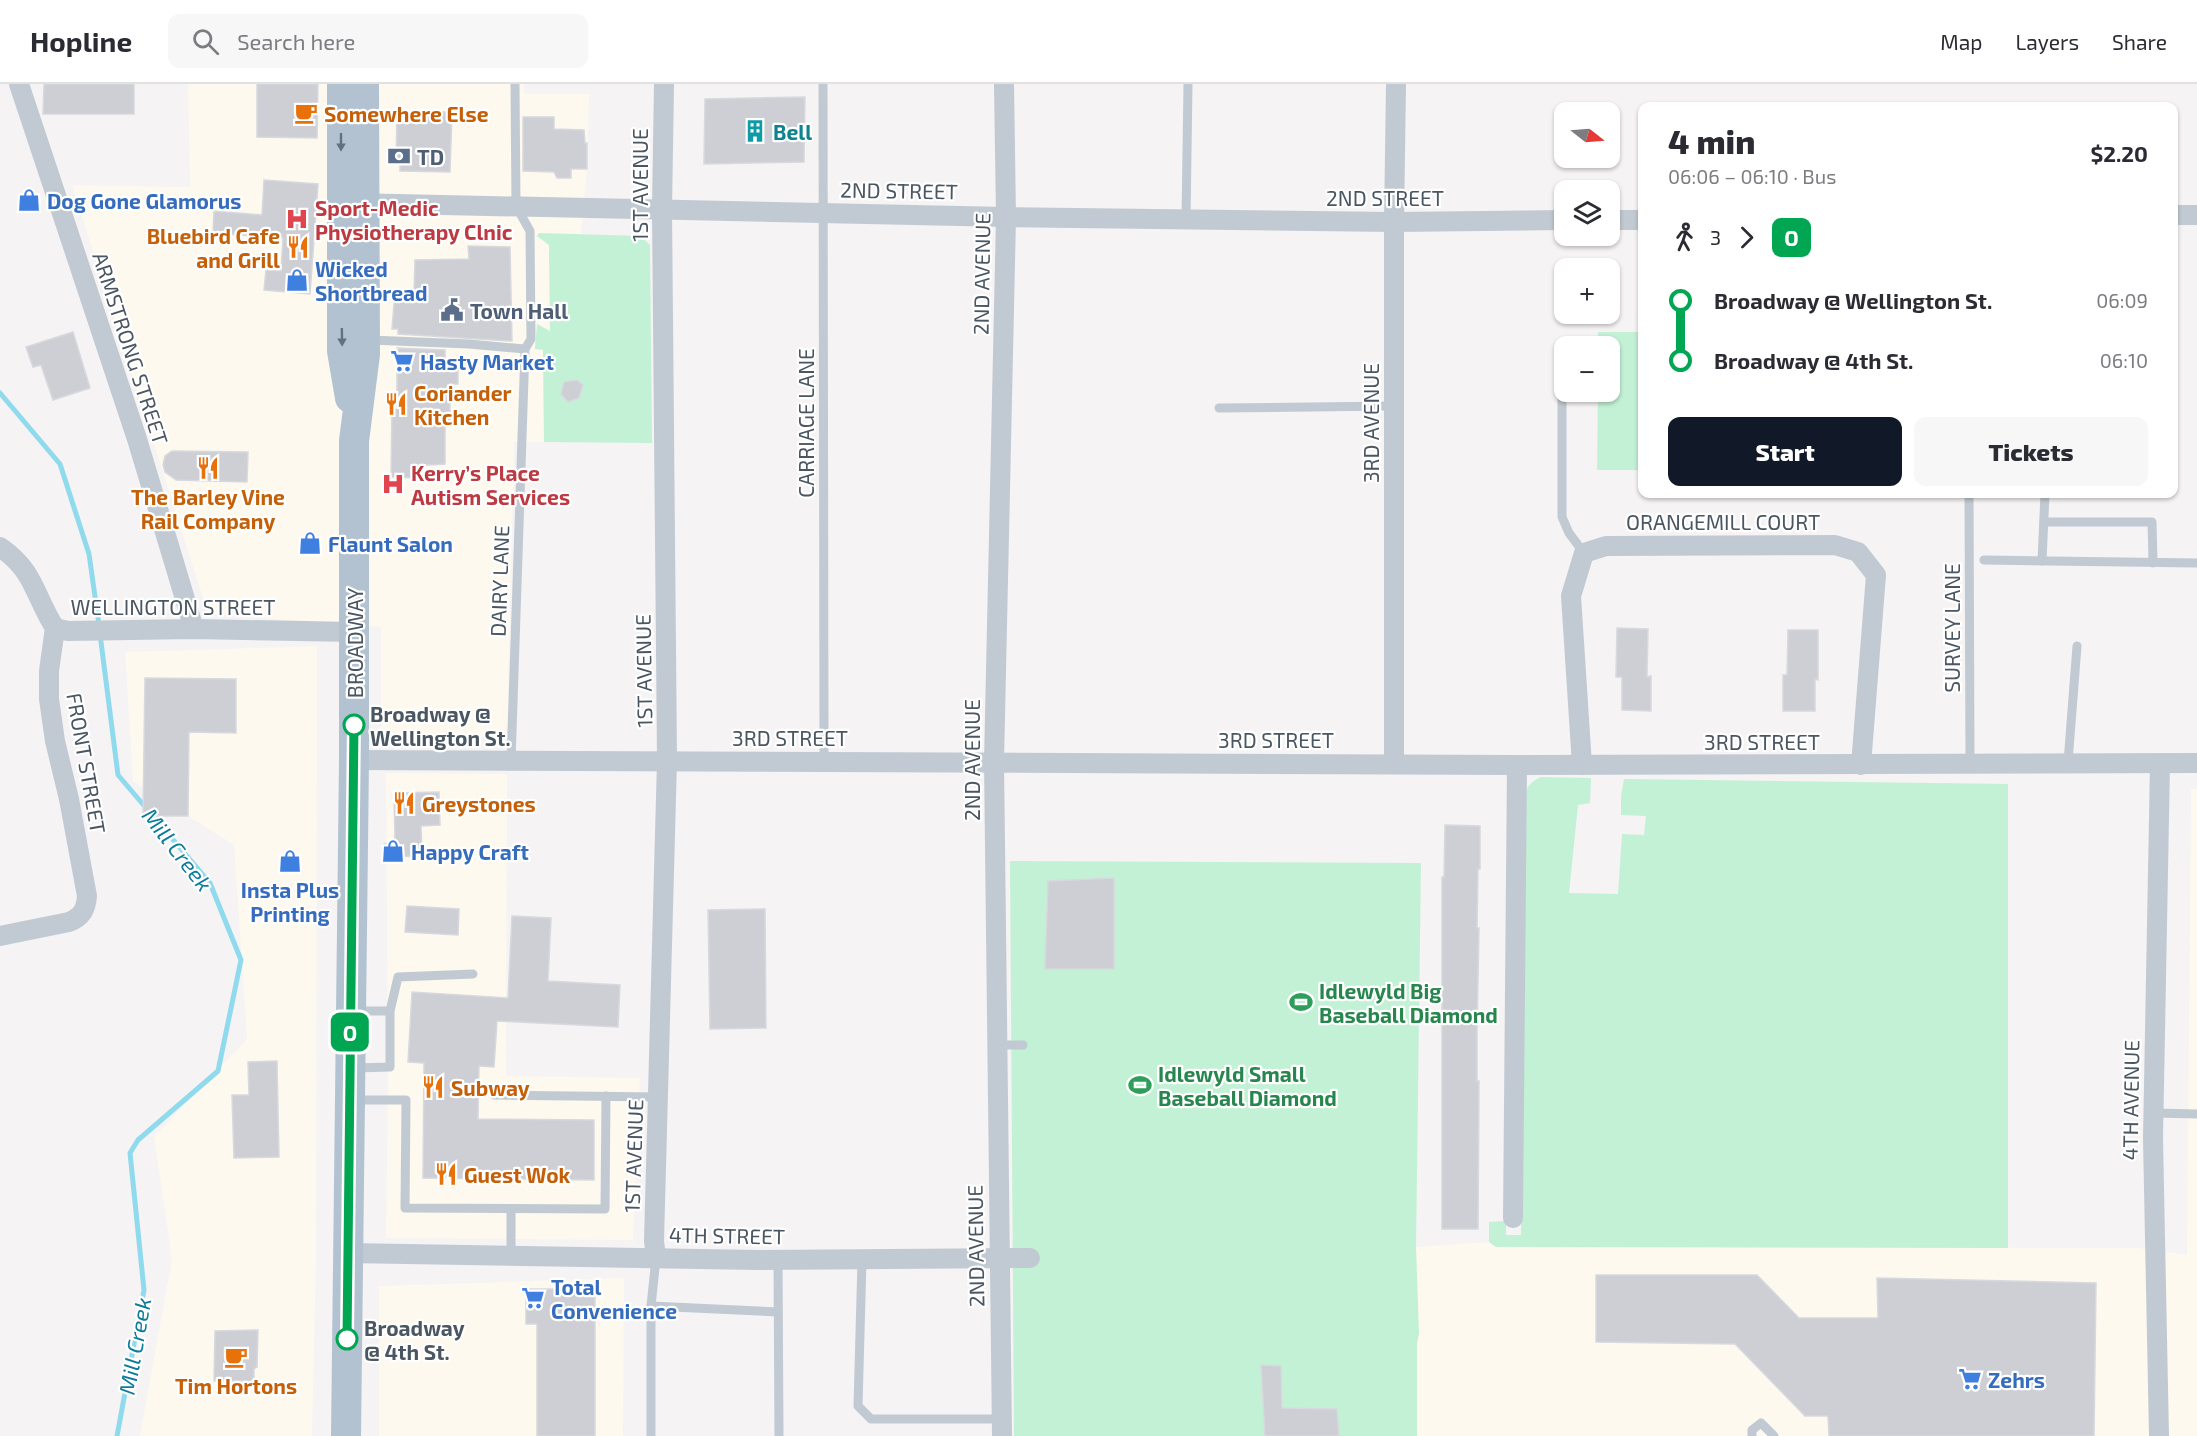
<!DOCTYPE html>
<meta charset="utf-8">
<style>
:root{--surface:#fff;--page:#f7f7f7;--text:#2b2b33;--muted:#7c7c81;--line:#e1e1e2;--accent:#111827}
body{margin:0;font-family:"Exo 2",sans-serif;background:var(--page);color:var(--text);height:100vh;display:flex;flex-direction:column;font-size:22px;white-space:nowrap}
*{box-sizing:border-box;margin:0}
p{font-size:20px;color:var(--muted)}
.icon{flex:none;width:33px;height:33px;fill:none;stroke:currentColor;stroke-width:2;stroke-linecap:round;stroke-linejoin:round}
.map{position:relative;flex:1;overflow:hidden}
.side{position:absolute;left:1638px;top:18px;width:540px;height:396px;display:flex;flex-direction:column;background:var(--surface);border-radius:12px;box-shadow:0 2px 4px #0004}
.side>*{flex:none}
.badge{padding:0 12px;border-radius:9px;font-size:21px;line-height:39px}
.needle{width:39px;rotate:107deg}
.buttons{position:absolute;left:1554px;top:18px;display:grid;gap:12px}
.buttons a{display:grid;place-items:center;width:66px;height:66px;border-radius:12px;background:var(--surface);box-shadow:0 2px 4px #0004;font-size:30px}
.map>.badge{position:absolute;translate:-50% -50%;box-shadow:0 0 0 3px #fff}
.legs{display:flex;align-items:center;gap:9px;height:66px;padding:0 30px;font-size:20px}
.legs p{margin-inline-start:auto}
.summary{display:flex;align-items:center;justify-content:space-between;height:102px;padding:0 30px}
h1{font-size:33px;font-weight:800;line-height:45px}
.action{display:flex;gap:12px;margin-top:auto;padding:12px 30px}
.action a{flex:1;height:69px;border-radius:12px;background:var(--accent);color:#fff;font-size:24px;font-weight:800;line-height:69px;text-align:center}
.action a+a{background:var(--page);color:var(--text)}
ul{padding:0 30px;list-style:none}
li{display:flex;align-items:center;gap:21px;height:60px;font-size:22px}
li i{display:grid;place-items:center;width:9px;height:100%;margin:0 8px;background:currentColor}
li i::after{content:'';width:15px;height:15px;margin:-8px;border:4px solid;border-radius:50%;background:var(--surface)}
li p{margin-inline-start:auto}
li:first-child i{background:linear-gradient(#0000 50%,currentColor 0)}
li:last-child i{background:linear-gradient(currentColor 50%,#0000 0)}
header{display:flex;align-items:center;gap:36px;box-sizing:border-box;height:84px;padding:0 30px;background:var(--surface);border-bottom:2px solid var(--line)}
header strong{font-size:28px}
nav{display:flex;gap:33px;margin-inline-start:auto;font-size:21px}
.search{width:420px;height:54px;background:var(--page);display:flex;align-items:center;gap:15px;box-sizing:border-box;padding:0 21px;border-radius:12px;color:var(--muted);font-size:22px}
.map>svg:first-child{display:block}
</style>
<header>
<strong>Hopline</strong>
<div class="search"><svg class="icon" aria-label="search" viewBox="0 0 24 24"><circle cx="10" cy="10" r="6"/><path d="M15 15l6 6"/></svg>Search here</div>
<nav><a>Map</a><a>Layers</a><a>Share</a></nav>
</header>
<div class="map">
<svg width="2197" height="1352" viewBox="0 0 2197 1352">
<rect width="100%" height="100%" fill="#f5f3f3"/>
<g fill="#fdf9ef">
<polygon points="188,0 524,0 524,10 589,10 587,85 581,150 539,149 537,152 549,160 550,247 537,240 535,265 543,265 544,358 514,358 507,654 381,652 381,543 208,530 72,101 190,103"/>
<polygon points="317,562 316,1179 312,1352 140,1352 172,1175 154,1053 247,955 234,761 133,697 125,568"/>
<polygon points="386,689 507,690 506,992 640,994 633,1156 386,1154 388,991"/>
<polygon points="2191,705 2197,705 2197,1352 1417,1352 1416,1163 1489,1158 1496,1163 2138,1164 2187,1171"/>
<polygon points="624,1194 623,1352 379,1352 379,1202"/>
</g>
<g fill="#c3f1d5">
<polygon points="539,149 640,152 650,161 652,359 544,358 543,266 535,265 537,240 550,247 549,161 537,152"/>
<polygon points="1598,248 1642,248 1642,386 1597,386 1598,308 1610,308 1610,262 1598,262"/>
<path d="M1541 693 1591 694 1590 719 1578 721 1569 809 1618 810 1622 750 1644 751 1646 732 1621 731V712L1624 695 2008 700V1164L1496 1163 1489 1158V1138L1506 1137V1151H1521L1524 714C1527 702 1530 698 1541 693Z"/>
<polygon points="1010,777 1421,779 1416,1162 1419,1249 1417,1260 1417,1352 1014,1352"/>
</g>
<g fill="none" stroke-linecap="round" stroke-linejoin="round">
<g stroke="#90daee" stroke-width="5">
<polyline points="0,309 60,380 89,470 99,541"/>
<polyline points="100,550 118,691 210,799 241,876 218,987 138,1056 130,1069 144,1206 117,1352"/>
</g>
</g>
<g fill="#cdcfd5" stroke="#d7d9de" stroke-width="1.5">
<polygon points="44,0 134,0 134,30 43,30"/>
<polygon points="257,0 318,0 317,54 257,53"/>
<polygon points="805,13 804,78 704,80 705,15"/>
<polygon points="397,27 452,28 450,88 400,87 400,80 396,80"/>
<polygon points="523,33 554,33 554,45 584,46 585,59 587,59 587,85 571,85 571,94 557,94 554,88 523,87"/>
<polygon points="264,96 318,100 310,210 264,206 266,186 281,187 283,154 213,149 214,127 262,131"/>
<polygon points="468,162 510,163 512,257 398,250 398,245 392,245 395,207 414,208 415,176 469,175"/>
<polygon points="73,248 90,304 53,316 41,281 33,283 26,263"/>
<polygon points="397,264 445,266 445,283 458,283 458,300 450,300 450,338 445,338 445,380 413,382 413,394 391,393 392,324 397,324"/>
<polygon points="577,296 583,301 579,314 568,318 561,310 564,298"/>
<polygon points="172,367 248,368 247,398 176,396 165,388 163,381 165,372"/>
<polygon points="1617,544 1648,545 1647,593 1651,592 1651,627 1622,626 1622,593 1616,593"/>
<polygon points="1788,546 1818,546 1818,596 1815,595 1815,627 1783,627 1783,591 1787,591"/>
<polygon points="145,594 236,595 236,649 189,648 188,732 143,732"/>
<polygon points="439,708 440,741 421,742 422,772 384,773 384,760 395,759 394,709"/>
<polygon points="1445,741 1480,742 1480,785 1478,785 1477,844 1479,844 1477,947 1477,997 1479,997 1478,1145 1442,1145 1442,793 1444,793"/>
<polygon points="1114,794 1114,885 1045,885 1048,797"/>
<polygon points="407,822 459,825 458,851 405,848"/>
<polygon points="765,825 766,944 710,945 708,826"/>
<polygon points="512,832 551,834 548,897 620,901 618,943 497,937 494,983 479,982 478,1035 594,1036 594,1096 423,1094 424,979 408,978 412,908 508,914"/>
<polygon points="277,977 279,1073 234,1074 232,1011 249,1011 248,978"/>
<polygon points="1596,1191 1757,1191 1799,1234 1878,1234 1877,1194 2096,1199 2094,1352 1829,1352 1828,1332 1805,1332 1735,1260 1596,1258"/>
<polygon points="526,1205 595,1205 595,1352 537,1352 537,1240 526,1240"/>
<polygon points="258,1246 257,1283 254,1285 254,1297 214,1297 215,1247"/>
<polygon points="1261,1281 1281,1282 1282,1324 1337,1325 1339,1352 1265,1352"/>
</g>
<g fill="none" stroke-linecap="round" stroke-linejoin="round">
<g stroke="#c1cad2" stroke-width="9">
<polyline points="823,0 824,677"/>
<polyline points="1186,135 1188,0"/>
<polyline points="370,256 469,260 525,265"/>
<polyline points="1562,298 1562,433 1569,449 1584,469"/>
<polyline points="1219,324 1394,322"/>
<polyline points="1969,410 1970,678"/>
<polyline points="2044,438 2152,438 2153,479"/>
<polyline points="1984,476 2197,479"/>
<polyline points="2042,477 2045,410"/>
<polyline points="511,677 525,265 531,255 530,147 516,122 515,0"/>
<polyline points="2068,678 2077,562"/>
<polyline points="356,927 390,927"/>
<polyline points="997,961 1023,961"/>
<polyline points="355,984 390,983 390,927 398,893 473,890"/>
<polyline points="494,1011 659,1013"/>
<polyline points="353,1016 406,1016 405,1124 605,1125 606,1012"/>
<polyline points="2154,1029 2197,1030"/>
<polyline points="511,1125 511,1172"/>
<polyline points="778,1176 779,1352"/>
<polyline points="862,1176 858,1322 871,1335 1001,1335"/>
<polyline points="651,1222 656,1174"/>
<polyline points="651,1352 651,1222 778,1228"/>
<polyline points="1752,1352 1752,1346 1761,1339 1774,1352"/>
</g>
<g stroke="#c1cad2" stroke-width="20">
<polyline points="19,0 137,355 194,545"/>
<polyline points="352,119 1006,133 1394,138 1564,136"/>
<polyline points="2174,131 2197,131"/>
<polyline points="1610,136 1642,136"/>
<path d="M0 463C36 488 34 512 55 544L68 547 194 545 354 548"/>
<polyline points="354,676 1517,681 2197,679"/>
<polyline points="1394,679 1394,138 1396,0"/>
<polyline points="1582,681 1571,512 1584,469 1606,462 1835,461 1858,468 1876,491 1861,681"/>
<path d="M0 852 69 838C82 833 86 825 87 812L69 715 55 657 49 615V587L55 544"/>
<polyline points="1513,1134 1517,681"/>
<polyline points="347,1169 758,1176 1030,1174"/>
<polyline points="656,1174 654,1157 667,676 662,125 664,0"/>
<polyline points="1002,1352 994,678 1006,133 1004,0"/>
<polyline points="2159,1352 2153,1055 2160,680"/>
</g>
<g stroke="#b3c2d1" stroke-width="30">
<polyline points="342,0 342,267 350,314"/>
<polyline points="346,1352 354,676 354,357 365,270 364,0"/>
</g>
</g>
<defs><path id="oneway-solid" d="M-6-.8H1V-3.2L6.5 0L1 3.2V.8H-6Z" transform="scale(1.5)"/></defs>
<g fill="#64717d">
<use href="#oneway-solid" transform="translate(341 58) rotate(90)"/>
<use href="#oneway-solid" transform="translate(342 253) rotate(89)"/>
</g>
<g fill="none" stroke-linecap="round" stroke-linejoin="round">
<g stroke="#fff" stroke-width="14">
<polyline id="line-1" points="347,1255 354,641"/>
</g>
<use href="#line-1" stroke="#00a651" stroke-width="9"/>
</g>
<defs>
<g id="cafe-bare" transform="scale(1.8)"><path d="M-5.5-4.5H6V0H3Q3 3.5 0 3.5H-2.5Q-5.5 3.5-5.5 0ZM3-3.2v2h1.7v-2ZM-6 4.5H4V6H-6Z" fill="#e8710a" stroke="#fff" stroke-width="2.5" paint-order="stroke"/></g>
<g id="building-bare" transform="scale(1.8)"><path d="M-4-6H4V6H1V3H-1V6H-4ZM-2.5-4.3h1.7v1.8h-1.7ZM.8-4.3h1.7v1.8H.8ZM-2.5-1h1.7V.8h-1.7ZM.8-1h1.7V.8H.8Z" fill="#0f9aa8" stroke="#fff" stroke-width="2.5" paint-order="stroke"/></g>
<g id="bank-bare" transform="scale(1.8)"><path d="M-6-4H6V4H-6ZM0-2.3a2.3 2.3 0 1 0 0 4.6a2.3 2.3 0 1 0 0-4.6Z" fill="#5c6f8a" stroke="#fff" stroke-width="2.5" paint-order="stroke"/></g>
<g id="shop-bare" transform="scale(1.8)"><path d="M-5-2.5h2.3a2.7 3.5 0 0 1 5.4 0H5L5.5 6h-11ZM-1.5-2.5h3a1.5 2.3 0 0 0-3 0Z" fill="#3f7fe0" stroke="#fff" stroke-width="2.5" paint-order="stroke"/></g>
<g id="hospital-bare" transform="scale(1.8)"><path d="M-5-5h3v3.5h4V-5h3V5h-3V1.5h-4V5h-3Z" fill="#e0444e" stroke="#fff" stroke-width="2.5" paint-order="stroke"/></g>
<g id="restaurant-bare" transform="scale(1.8)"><path d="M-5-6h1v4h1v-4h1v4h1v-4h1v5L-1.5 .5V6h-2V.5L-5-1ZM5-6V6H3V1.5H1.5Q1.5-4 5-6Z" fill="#e8710a" stroke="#fff" stroke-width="2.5" paint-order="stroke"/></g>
<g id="civic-bare" transform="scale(1.8)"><path d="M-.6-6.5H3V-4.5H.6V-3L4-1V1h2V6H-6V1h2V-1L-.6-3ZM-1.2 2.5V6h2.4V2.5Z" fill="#5c6f8a" stroke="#fff" stroke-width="2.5" paint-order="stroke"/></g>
<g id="supermarket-bare" transform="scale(1.8)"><path d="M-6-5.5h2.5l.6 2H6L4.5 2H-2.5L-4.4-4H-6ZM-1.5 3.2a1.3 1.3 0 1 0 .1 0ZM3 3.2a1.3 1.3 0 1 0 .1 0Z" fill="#3f7fe0" stroke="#fff" stroke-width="2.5" paint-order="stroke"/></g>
<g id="stadium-bare" transform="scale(1.8)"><path d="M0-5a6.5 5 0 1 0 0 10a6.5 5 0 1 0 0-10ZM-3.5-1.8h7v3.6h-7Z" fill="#2e9e5b" stroke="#fff" stroke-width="2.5" paint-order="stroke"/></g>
</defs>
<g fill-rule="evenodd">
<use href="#cafe-bare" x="306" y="29"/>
<use href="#building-bare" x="755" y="47"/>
<use href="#bank-bare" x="399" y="72"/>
<use href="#shop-bare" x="29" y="116"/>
<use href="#hospital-bare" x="297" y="135"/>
<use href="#restaurant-bare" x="298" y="163"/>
<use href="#shop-bare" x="297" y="196"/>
<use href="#civic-bare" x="452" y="226"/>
<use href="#supermarket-bare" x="402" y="277"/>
<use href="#restaurant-bare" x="396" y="320"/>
<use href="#restaurant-bare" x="208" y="384"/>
<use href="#hospital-bare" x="393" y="400"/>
<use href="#shop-bare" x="310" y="459"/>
<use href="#restaurant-bare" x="404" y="719"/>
<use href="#shop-bare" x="393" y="767"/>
<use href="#shop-bare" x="290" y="777"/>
<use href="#stadium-bare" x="1301" y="918"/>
<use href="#stadium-bare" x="1140" y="1001"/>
<use href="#restaurant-bare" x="433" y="1003"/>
<use href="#restaurant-bare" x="446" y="1090"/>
<use href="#supermarket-bare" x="533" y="1214"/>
<use href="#cafe-bare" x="236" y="1273"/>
<use href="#supermarket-bare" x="1970" y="1295"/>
</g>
<g fill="#fff" stroke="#00a651" stroke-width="3">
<circle cx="354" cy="641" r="10"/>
<circle cx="347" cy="1255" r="10"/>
</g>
<g text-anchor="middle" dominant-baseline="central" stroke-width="4.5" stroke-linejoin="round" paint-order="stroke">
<g font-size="21" font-weight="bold" fill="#c56008" stroke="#fff" text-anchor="start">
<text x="324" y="29">Somewhere Else</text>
<text x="280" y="151" text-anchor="end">Bluebird Cafe<tspan x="280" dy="24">and Grill</tspan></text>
<text x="414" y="308">Coriander<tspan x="414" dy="24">Kitchen</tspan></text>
<text x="208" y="412" text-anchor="middle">The Barley Vine<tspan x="208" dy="24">Rail Company</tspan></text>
<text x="422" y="719">Greystones</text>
<text x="451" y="1003">Subway</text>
<text x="464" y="1090">Guest Wok</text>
<text x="236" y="1301" text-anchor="middle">Tim Hortons</text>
</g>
<g font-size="21" font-weight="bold" fill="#0d838f" stroke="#fff" text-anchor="start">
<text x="773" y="47">Bell</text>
</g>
<g font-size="21" font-weight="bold" fill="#4e5e75" stroke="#fff" text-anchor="start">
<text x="417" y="72">TD</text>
<text x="470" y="226">Town Hall</text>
</g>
<g font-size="21" fill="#4a5661" stroke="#fff">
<text transform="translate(639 101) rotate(-90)">1ST AVENUE</text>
<text transform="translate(899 106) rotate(1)">2ND STREET</text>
<text x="1385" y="113">2ND STREET</text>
<text transform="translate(981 190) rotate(-89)">2ND AVENUE</text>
<text transform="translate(131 264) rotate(72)">ARMSTRONG STREET</text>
<text transform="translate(805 339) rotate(-90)">CARRIAGE LANE</text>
<text transform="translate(1370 339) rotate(-90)">3RD AVENUE</text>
<text x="1723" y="437">ORANGEMILL COURT</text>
<text transform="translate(499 497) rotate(-88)">DAIRY LANE</text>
<text x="173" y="522">WELLINGTON STREET</text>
<text transform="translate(1951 544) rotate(-90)">SURVEY LANE</text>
<text transform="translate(354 559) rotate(-90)">BROADWAY</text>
<text transform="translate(643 587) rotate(-91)">1ST AVENUE</text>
<text x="790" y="653">3RD STREET</text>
<text x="1276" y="655">3RD STREET</text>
<text x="1762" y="657">3RD STREET</text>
<text transform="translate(971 676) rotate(-90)">2ND AVENUE</text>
<text transform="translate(87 679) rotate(80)">FRONT STREET</text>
<text transform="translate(2130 1016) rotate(-89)">4TH AVENUE</text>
<text transform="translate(633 1072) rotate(-88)">1ST AVENUE</text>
<text transform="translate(727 1151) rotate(1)">4TH STREET</text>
<text transform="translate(975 1162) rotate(-91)">2ND AVENUE</text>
</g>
<g font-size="21" font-weight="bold" fill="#366cbe" stroke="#fff" text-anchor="start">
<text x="47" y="116">Dog Gone Glamorus</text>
<text x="315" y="184">Wicked<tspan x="315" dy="24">Shortbread</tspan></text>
<text x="420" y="277">Hasty Market</text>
<text x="328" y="459">Flaunt Salon</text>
<text x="411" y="767">Happy Craft</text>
<text x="290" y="805" text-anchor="middle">Insta Plus<tspan x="290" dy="24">Printing</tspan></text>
<text x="551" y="1202">Total<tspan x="551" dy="24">Convenience</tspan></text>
<text x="1988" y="1295">Zehrs</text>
</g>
<g font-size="21" font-weight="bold" fill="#be3a42" stroke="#fff" text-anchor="start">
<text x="315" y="123">Sport-Medic<tspan x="315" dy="24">Physiotherapy Clnic</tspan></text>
<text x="411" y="388">Kerry’s Place<tspan x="411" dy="24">Autism Services</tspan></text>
</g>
<g font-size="21" font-weight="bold" fill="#4a5661" stroke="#fff" text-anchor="start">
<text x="370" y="629">Broadway @<tspan x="370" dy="24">Wellington St.</tspan></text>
<text x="364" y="1243">Broadway<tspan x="364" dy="24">@ 4th St.</tspan></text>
</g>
<g font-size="21" font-weight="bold" fill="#27864d" stroke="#fff" text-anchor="start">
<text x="1319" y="906">Idlewyld Big<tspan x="1319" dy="24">Baseball Diamond</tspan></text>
<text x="1158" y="989">Idlewyld Small<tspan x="1158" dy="24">Baseball Diamond</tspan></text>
</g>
<g font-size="22" font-style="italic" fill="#0c7c9b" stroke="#fff">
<text transform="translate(178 765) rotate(52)">Mill Creek</text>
<text transform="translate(134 1262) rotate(-80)">Mill Creek</text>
</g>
</g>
</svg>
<div class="buttons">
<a><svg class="needle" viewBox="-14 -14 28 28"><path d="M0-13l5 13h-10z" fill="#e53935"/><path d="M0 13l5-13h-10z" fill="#7c7c81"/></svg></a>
<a><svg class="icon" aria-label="layers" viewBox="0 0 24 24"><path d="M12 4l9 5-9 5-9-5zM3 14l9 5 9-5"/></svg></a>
<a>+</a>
<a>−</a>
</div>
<b class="badge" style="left:350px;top:948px;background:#00a651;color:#fff">O</b>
<section class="side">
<div class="summary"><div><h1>4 min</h1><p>06:06 – 06:10 · Bus</p></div><b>$2.20</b></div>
<div class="legs"><svg class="icon" aria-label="walk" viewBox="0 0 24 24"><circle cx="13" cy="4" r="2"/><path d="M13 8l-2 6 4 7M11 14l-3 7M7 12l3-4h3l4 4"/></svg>3<svg class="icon" aria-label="forward" viewBox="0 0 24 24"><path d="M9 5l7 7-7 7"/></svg><b class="badge" style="background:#00a651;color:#fff">O</b></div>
<ul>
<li><i style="color:#00a651"></i><b>Broadway @ Wellington St.</b><p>06:09</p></li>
<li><i style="color:#00a651"></i><b>Broadway @ 4th St.</b><p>06:10</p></li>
</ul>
<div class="action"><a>Start</a><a>Tickets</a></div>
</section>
</div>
